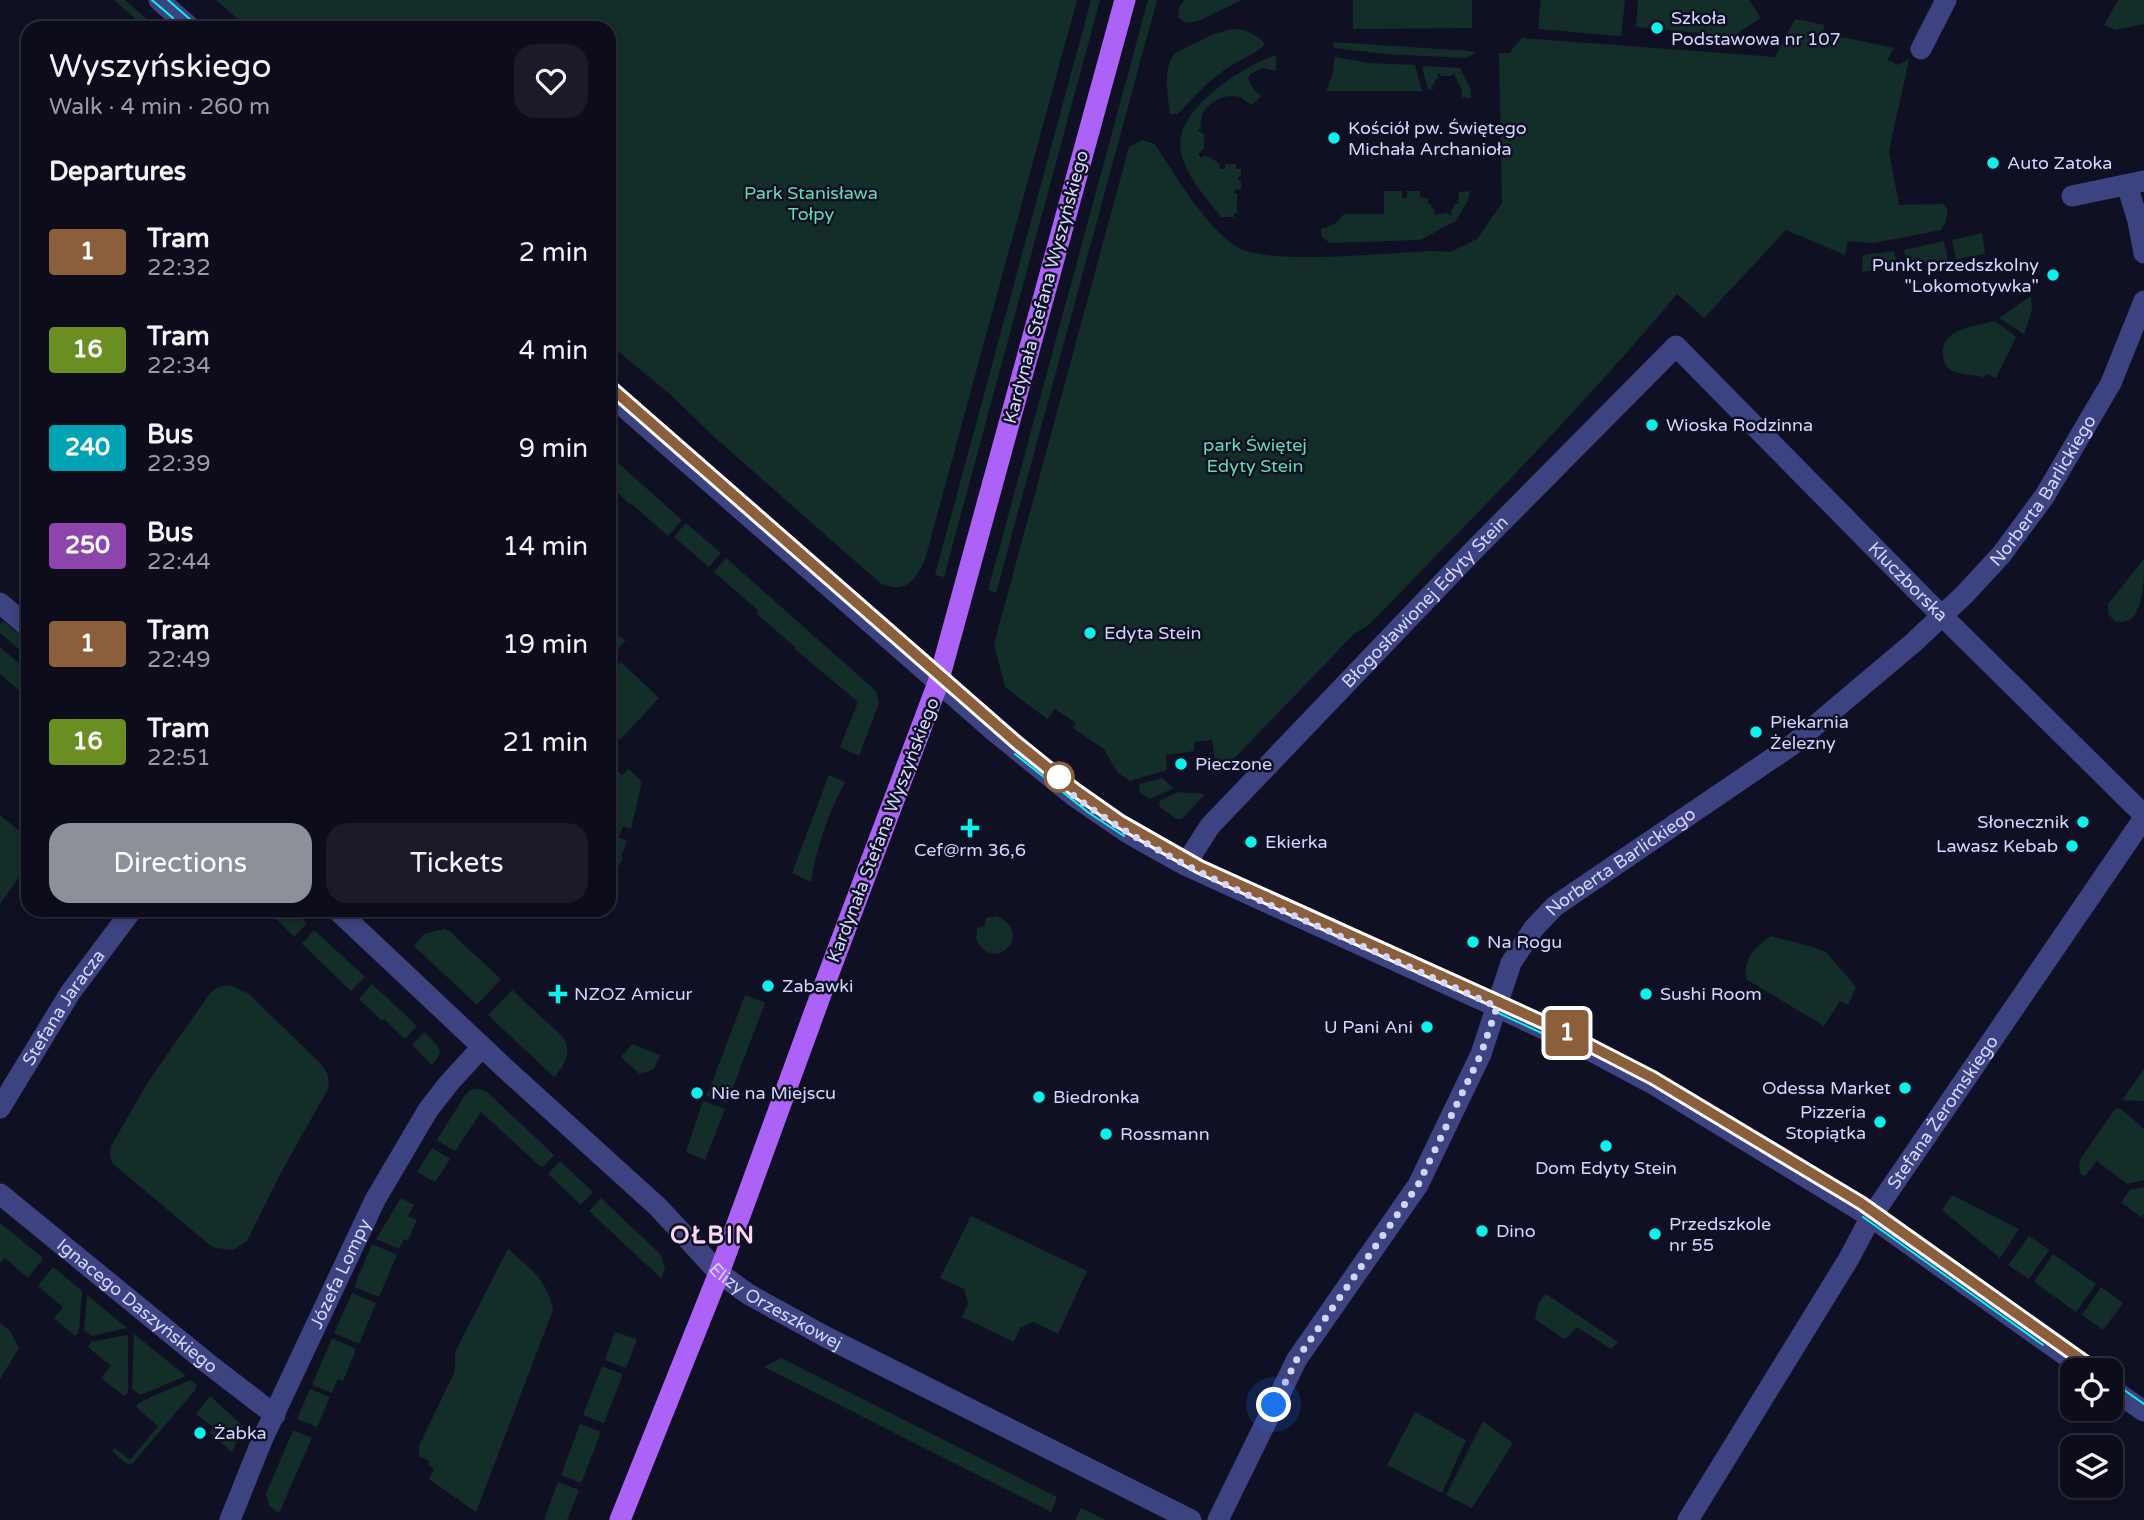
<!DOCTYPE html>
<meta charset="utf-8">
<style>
:root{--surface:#0c0c1b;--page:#1a1a28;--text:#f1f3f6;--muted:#9a9ba3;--line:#2c2c3a;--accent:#8c9099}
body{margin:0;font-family:"Varela Round",sans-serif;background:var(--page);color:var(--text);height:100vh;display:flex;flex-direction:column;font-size:26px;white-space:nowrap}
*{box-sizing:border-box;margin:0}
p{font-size:23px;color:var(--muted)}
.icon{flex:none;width:38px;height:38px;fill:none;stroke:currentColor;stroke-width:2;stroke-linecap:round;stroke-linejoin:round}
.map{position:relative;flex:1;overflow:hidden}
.panel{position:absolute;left:21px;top:21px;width:595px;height:896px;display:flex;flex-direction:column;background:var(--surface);border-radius:21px;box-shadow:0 4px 10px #0003,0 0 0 2px var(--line)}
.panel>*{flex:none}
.badge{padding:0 14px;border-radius:5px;font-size:24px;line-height:46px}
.controls{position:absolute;left:2060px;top:1358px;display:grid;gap:14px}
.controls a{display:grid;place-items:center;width:63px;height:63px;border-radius:14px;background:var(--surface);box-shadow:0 4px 10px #0003,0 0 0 2px var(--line);font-size:35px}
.you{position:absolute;width:35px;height:35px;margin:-18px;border:5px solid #fff;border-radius:50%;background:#1a73e8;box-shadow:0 0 0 10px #1a73e833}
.map>.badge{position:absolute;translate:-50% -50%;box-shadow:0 0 0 4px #fff}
h2{padding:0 28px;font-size:26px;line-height:63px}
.round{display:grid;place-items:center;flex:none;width:74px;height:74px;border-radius:21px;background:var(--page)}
.summary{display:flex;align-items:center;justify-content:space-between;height:119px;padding:0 28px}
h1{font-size:33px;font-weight:600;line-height:52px}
.button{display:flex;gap:14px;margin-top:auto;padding:14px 28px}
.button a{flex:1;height:80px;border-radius:21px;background:var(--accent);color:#fff;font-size:28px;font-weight:600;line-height:80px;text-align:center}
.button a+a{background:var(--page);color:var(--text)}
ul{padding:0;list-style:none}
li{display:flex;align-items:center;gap:21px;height:98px;padding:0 28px}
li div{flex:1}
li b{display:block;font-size:26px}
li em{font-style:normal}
li .badge{min-width:77px;font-weight:700;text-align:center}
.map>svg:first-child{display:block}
</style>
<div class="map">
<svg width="2144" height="1520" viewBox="0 0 2144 1520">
<rect width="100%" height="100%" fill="#101024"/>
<g fill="#132d29">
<polygon points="114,0 125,0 157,28 146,28"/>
<path d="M216 0H1077L926 556C918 578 906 596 880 583L712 435 671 395 609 344V28H248Z"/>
<polygon points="1091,0 1100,0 944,577 935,575"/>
<polygon points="1148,0 1157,0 996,593 988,590"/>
<polygon points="1184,0 1242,0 1198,21 1186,23 1178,17 1179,7"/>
<polygon points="1353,0 1472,0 1472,28 1353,29"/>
<polygon points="1541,0 1625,0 1621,36 1538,29"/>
<polygon points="1638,0 1749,0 1761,18 1733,36 1636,27"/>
<polygon points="2118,0 2144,0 2144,24 2115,30 2104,25"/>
<path d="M1795 19 1825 25 1822 33 1894 48 1887 60 1898 65 1909 59 1889 151 1899 205 1944 204C1951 213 1946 221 1941 230L1874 243 1848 241 1845 255 1786 230 1704 318 1677 294C1581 409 1474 516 1370 624L1354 634 1228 765H1219L1215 761 1212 740 1194 742V751L1166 755 1167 770 1130 781 1117 772 1104 749 1073 728 1076 723 1055 709 1047 719 1005 687 994 644 1129 147 1142 140 1155 144C1175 175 1207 230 1239 248 1268 265 1392 253 1431 251L1451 252 1477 239 1502 203 1499 53H1509L1522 38 1775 57Z"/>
<path d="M1232 29C1244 29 1257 34 1265 44 1259 52 1233 63 1223 71 1206 83 1192 99 1178 114H1170C1168 94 1162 69 1175 53L1214 34Z"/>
<polygon points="1332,42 1471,51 1477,52 1466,58 1384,54 1335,48"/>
<path d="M1276 55V71L1263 68 1250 74 1248 78C1251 85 1254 91 1261 96L1252 105C1251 104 1243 99 1242 98 1224 90 1197 107 1201 127L1198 131 1204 134V149L1198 154 1201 158 1205 155 1219 163 1220 169H1225V164H1236V169H1241V176L1238 177V180L1241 181V189L1234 190V193H1237V213H1234V217H1221C1206 197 1187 178 1181 153 1171 111 1243 66 1276 55Z"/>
<polygon points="1335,57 1368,63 1415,65 1422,91 1326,91 1333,72"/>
<polygon points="1422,66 1460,68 1471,90 1471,98 1462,97 1462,89 1460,88 1462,85 1459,85 1454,73 1451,76 1441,76 1440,73 1437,74 1438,77 1431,87 1434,89 1428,90"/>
<polygon points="1384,191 1402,191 1402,198 1407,198 1407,191 1420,191 1420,197 1429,199 1427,203 1430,204 1435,212 1434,215 1448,213 1450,216 1452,214 1451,212 1455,204 1459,203 1459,201 1456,201 1459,199 1459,192 1470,191 1468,200 1456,221 1420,240 1330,243 1322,237 1321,229 1335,224 1344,214 1384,214"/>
<polygon points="1982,233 1985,254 1956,259 1952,240"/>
<polygon points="1944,241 1948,260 1907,266 1904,250"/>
<polygon points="1894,251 1898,267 1862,272 1863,255"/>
<polygon points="2031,296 2032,310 2024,334 1999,318"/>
<path d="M1995 321 2016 337 1996 378 1988 374 1984 377C1974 375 1960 375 1951 370 1946 368 1944 362 1943 357 1938 329 1975 326 1995 321Z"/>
<polygon points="609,455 682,520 668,536 632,504 630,505 609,484"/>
<polygon points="686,523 721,553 709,567 674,537"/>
<polygon points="726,558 876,691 879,702 877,708 859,756 840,747 858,702 795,649 795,647 756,613 758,610 714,572"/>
<path d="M2144 559C2144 582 2144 629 2115 621L2108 614V604Z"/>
<polygon points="3,621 28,642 28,657 0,633 0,624"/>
<polygon points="609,633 616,634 626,640 609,659"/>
<polygon points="0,647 28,671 28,688 23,694 0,674"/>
<polygon points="621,662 659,698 620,740 609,730 609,676"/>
<polygon points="609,763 622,775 629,769 642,782 631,829 623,826 619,837 627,841 621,856 623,858 614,875 609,877"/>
<path d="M829 775 845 782C828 814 817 845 811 882L792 873Z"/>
<polygon points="1162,778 1174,788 1150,799 1139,792 1140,784"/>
<polygon points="1179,792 1205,794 1182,819 1176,819 1160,807 1159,803 1161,800"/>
<polygon points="0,815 28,838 28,864 0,904"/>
<polygon points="268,910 293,910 307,923 294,937"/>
<path d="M996 916C1036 931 995 977 976 939L977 928 985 926 986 918Z"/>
<polygon points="444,929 449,931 501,979 477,1005 414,946 424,934"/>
<polygon points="314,930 365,977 351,991 302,944"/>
<path d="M1770 936 1813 947 1827 953 1856 987 1848 1005 1840 1001 1824 1026 1746 979C1745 956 1753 950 1770 936Z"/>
<polygon points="372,984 417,1026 405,1039 384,1019 382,1021 359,999"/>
<path d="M230 985 249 994 321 1064C328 1074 332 1081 326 1093L284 1167 247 1241 233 1250 216 1248 211 1246 112 1163 110 1155 111 1146 148 1082 210 993 219 987Z"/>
<path d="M512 990 562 1036C573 1053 566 1063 554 1077L488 1015Z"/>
<polygon points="745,995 765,1003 727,1103 705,1095 708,1093"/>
<polygon points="424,1032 438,1046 440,1054 432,1065 412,1045"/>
<polygon points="632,1044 660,1055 654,1069 640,1074 621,1057"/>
<polygon points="2144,1069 2144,1101 2122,1100"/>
<polygon points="479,1089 487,1092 554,1155 542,1168 481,1112 455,1151 437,1140 465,1095 470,1090"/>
<polygon points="703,1101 725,1109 705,1160 686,1152"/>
<polygon points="2116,1108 2121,1109 2144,1129 2144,1180 2127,1184 2097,1161 2085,1176 2080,1174 2079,1164 2081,1158"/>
<polygon points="432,1148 450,1159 435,1182 417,1172"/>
<polygon points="560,1161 593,1192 581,1205 548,1174"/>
<polygon points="2144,1187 2144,1213 2142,1218 2121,1202 2130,1190"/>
<polygon points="1952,1195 2019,1229 2000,1258 1942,1210"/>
<polygon points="401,1198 414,1205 408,1216 417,1220 408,1240 404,1239 399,1249 376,1239"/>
<polygon points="601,1198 661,1255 665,1268 661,1278 589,1211"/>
<polygon points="971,1216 1087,1271 1058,1334 1033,1322 1020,1328 1014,1342 962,1317 968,1304 964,1289 940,1278"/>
<polygon points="0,1223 43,1258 28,1278 5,1258 0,1263"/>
<polygon points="2029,1236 2049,1250 2029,1279 2008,1265"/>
<polygon points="372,1244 397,1255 379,1297 354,1287"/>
<path d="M508 1249C529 1268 548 1280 553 1310L476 1512 429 1479 434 1469 428 1465 429 1461 419 1456V1446L455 1371V1352Z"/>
<polygon points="2053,1254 2096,1284 2076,1312 2034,1282"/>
<polygon points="53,1267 82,1291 79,1332 75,1336 54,1318 63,1307 38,1286"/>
<polygon points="2101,1287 2123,1303 2103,1330 2082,1315"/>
<polygon points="352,1293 376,1303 359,1344 334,1333"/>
<polygon points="1545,1294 1549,1296 1618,1342 1611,1349 1577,1327 1568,1337 1564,1339 1535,1319 1538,1304"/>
<polygon points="87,1295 127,1328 92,1336 84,1330"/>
<polygon points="0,1323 10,1331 19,1348 0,1379"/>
<polygon points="615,1332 637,1339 626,1368 605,1360"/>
<polygon points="134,1334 186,1376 141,1395 132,1389"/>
<polygon points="126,1335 128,1336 128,1392 124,1396 101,1378 111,1366 88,1347 91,1342"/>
<polygon points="332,1338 356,1349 343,1381 338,1379 332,1393 312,1385"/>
<polygon points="781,1358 1057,1497 1051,1512 764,1367"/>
<polygon points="602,1366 623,1374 604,1423 583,1415"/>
<polygon points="190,1380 197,1385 195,1390 133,1463 128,1465 112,1451 115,1448 130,1460 158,1426 136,1407 138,1403"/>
<polygon points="310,1389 330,1397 317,1427 297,1419"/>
<polygon points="210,1396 243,1426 232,1452 210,1433 213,1427 196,1414"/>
<polygon points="1415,1412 1466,1440 1442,1493 1387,1465"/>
<polygon points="1483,1421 1513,1443 1472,1508 1446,1495"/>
<polygon points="580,1424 601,1432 581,1483 561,1475"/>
<polygon points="293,1430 312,1438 279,1513 269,1506 266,1494"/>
<polygon points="558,1482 579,1490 567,1520 544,1520"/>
<polygon points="1081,1508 1106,1520 1075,1520"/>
</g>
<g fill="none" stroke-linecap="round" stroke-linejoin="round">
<g stroke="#3d4380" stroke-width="21">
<polyline points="159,0 191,28"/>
<polyline points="1921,49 1946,0"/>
<polyline points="2127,185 2138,221 2144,253"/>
<polyline points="2072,196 2144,181"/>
<polyline points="609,394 994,731 1074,796 1128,833 1185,865 1497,1007 1597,1054 1655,1085 1871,1217 2086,1370"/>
<polyline points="0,603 28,627"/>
<path id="s1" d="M1185 865 1210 826 1471 553 1676 346 1921 595 2144 815"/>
<path id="s2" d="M337 910 509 1072 658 1207 719 1273 748 1294 826 1337 1191 1520"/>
<path id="s3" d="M0 1108 70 993 132 910"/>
<path id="s4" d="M0 1194 206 1362 275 1415"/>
<polyline points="2110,1388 2144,1411"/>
<path id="s5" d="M230 1520 262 1440 375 1200 428 1110 449 1083 482 1047"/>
<path id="s6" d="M1218 1520 1297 1359 1418 1185 1481 1054 1511 963 1534 928 1555 906 1792 745 1913 643 1964 595 2001 555 2044 497 2111 383 2144 301"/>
<path id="s7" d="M1688 1520 1848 1260 1871 1217 2144 818"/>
</g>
<polyline stroke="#ac61f7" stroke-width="21" points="620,1520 719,1273 824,986 938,683 1125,0"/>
<g stroke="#0cf2eb" stroke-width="2">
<polyline points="152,0 173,18"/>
<polyline points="168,0 200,28"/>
<path d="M609 386 1017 743C1051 770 1084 798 1120 822 1146 839 1173 853 1200 868L1554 1026 1653 1078 1861 1203 2096 1370"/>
<polyline points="1015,754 1089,813 1124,836"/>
<polyline points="1494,1011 1570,1046"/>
<polyline points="1863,1217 2043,1345"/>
<polyline points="2110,1380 2144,1404"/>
</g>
</g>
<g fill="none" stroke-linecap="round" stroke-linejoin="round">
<g stroke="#fff" stroke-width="16">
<polyline id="line" points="609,386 1017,743 1074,789 1121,822 1200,867 1554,1027 1653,1078 1861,1203 2096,1370"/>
</g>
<use href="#line" stroke="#8b5e3c" stroke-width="10"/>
<path stroke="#d4d5fd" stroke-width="7" stroke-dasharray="0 12.6" d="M1059 777 1060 785C1139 848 1231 888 1322 928 1380 954 1439 980 1497 1007L1481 1054 1418 1185 1297 1359 1274 1405"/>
</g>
<g fill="#0cf2eb" stroke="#101024" stroke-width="2.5">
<circle cx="1657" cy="28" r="7"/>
<circle cx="1334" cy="138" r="7"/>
<circle cx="1993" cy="163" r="7"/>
<circle cx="2053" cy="275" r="7"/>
<circle cx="1652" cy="425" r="7"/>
<circle cx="1090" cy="633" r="7"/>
<circle cx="1756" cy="732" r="7"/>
<circle cx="1181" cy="764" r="7"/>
<circle cx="2083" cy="822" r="7"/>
<path d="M966.5 817.5h7v7h7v7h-7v7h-7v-7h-7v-7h7z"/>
<circle cx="1251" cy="842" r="7"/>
<circle cx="2072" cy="846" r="7"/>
<circle cx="1473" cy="942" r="7"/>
<circle cx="768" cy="986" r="7"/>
<path d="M554.5 983.5h7v7h7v7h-7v7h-7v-7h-7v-7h7z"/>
<circle cx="1646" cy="994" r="7"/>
<circle cx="1427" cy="1027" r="7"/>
<circle cx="1905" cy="1088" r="7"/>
<circle cx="697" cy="1093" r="7"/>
<circle cx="1039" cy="1097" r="7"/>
<circle cx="1880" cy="1122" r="7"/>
<circle cx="1106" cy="1134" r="7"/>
<circle cx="1606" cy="1146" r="7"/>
<circle cx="1482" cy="1231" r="7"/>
<circle cx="1655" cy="1234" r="7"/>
<circle cx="200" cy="1433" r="7"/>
</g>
<circle fill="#fff" stroke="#8b5e3c" stroke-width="3.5" cx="1059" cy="777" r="14"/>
<g text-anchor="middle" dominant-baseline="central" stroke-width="5" stroke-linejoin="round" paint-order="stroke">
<g font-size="18" fill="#d4d5fd" stroke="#101024" text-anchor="start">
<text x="1671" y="18">Szkoła<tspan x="1671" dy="21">Podstawowa nr 107</tspan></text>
<text x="1348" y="128">Kościół pw. Świętego<tspan x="1348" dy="21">Michała Archanioła</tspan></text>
<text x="2007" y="163">Auto Zatoka</text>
<text x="2039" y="265" text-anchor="end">Punkt przedszkolny<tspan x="2039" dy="21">"Lokomotywka"</tspan></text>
<text x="1666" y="425">Wioska Rodzinna</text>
<text x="1104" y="633">Edyta Stein</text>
<text x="1770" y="722">Piekarnia<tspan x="1770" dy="21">Żelezny</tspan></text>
<text x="1195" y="764">Pieczone</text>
<text x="2069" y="822" text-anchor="end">Słonecznik</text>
<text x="1265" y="842">Ekierka</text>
<text x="2058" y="846" text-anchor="end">Lawasz Kebab</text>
<text x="970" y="850" text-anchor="middle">Cef@rm 36,6</text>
<text x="1487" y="942">Na Rogu</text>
<text x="782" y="986">Zabawki</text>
<text x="574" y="994">NZOZ Amicur</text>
<text x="1660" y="994">Sushi Room</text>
<text x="1413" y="1027" text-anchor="end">U Pani Ani</text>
<text x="1891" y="1088" text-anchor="end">Odessa Market</text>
<text x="711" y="1093">Nie na Miejscu</text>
<text x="1053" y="1097">Biedronka</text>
<text x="1866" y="1112" text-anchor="end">Pizzeria<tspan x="1866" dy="21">Stopiątka</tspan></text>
<text x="1120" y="1134">Rossmann</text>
<text x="1606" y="1168" text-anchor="middle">Dom Edyty Stein</text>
<text x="1669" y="1224">Przedszkole<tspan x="1669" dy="21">nr 55</tspan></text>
<text x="1496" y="1231">Dino</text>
<text x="214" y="1433">Żabka</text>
</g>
<g font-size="18" fill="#64daad" stroke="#101024">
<text x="811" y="193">Park Stanisława<tspan x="811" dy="21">Tołpy</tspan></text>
<text x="1255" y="445">park Świętej<tspan x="1255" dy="21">Edyty Stein</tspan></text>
</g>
<g font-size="18" fill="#d4d5fd" stroke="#101024">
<text transform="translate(1046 287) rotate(-75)">Kardynała Stefana Wyszyńskiego</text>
<text stroke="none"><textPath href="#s6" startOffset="1351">Norberta Barlickiego</textPath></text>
<text stroke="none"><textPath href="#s1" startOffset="1046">Kluczborska</textPath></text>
<text stroke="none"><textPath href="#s1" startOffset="357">Błogosławionej Edyty Stein</textPath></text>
<text transform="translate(883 830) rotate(-69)">Kardynała Stefana Wyszyńskiego</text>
<text stroke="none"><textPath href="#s6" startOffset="784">Norberta Barlickiego</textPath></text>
<text stroke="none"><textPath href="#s3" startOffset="119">Stefana Jaracza</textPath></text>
<text stroke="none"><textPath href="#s7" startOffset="481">Stefana Żeromskiego</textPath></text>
<text stroke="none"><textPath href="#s5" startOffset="270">Józefa Lompy</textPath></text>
<text stroke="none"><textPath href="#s2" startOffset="593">Elizy Orzeszkowej</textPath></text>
<text stroke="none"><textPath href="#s4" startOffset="177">Ignacego Daszyńskiego</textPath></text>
</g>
<g font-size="24" font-weight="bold" letter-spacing="2" fill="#fdd6f4" stroke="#101024">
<text x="713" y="1235">OŁBIN</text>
</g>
</g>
</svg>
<div class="controls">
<a><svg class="icon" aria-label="locate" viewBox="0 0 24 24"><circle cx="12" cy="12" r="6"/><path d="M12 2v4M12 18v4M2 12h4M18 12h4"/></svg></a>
<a><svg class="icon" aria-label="layers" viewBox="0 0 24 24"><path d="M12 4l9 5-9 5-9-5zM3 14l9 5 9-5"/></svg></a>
</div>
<div class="you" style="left:1274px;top:1405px"></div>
<b class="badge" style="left:1567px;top:1033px;background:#8b5e3c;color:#fff">1</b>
<section class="panel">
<div class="summary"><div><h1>Wyszyńskiego</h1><p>Walk · 4 min · 260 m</p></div><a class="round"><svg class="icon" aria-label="heart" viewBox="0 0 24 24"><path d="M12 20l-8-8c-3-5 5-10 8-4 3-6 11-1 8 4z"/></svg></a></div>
<h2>Departures</h2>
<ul>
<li><span class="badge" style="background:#8b5e3c;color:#fff">1</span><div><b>Tram</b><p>22:32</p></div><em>2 min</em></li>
<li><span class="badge" style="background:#6b8e23;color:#fff">16</span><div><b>Tram</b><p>22:34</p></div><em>4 min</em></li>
<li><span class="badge" style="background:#00a3b4;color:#fff">240</span><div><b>Bus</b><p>22:39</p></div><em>9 min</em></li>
<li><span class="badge" style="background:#8e44ad;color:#fff">250</span><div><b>Bus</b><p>22:44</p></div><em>14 min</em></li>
<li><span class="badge" style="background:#8b5e3c;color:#fff">1</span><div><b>Tram</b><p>22:49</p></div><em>19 min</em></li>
<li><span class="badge" style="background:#6b8e23;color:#fff">16</span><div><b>Tram</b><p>22:51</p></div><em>21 min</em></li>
</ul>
<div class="button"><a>Directions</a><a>Tickets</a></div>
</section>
</div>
